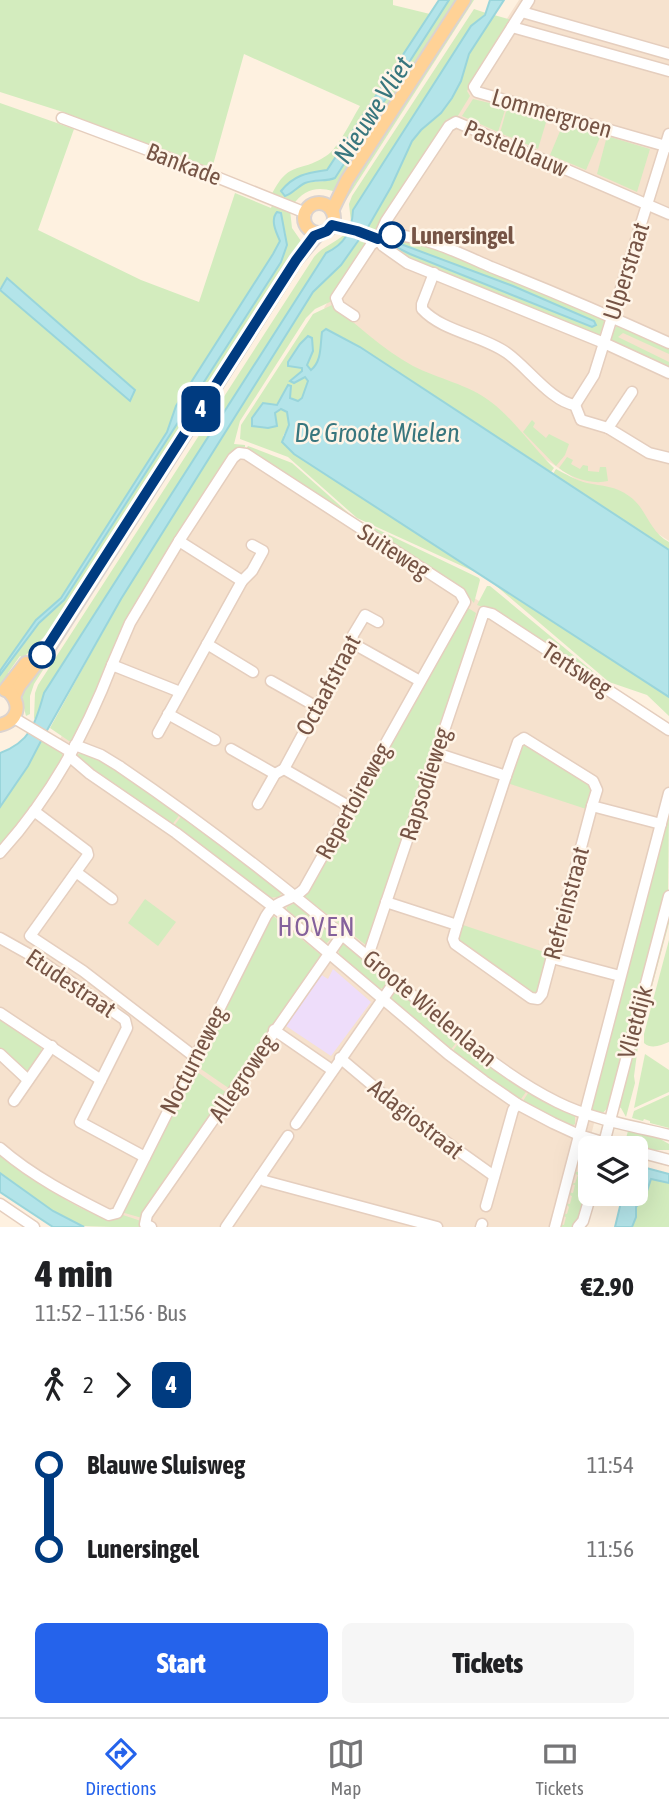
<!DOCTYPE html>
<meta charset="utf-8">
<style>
:root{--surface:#fff;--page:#f6f6f6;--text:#202124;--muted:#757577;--line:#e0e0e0;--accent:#2563eb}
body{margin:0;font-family:"Asap Condensed",sans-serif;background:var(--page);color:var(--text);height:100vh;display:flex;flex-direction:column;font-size:26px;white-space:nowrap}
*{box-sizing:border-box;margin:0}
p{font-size:23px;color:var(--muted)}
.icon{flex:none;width:38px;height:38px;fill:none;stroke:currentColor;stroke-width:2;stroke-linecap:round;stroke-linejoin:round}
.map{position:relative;height:1227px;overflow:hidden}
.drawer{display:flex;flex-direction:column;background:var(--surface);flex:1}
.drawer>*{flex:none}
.badge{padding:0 14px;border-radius:10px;font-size:24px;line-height:46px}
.buttons{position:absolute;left:578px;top:1136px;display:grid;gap:14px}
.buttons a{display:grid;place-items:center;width:70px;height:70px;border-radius:10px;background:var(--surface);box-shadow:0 7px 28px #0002;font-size:35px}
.map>.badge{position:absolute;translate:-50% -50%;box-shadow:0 0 0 4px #fff}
.legs{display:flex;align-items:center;gap:10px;height:77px;padding:0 35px;font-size:23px}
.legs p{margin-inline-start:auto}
.headline{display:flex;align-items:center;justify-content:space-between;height:119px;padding:0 35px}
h1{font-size:38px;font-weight:800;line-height:52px}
.primary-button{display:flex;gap:14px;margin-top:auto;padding:14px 35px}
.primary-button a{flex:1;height:80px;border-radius:10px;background:var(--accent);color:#fff;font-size:28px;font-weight:800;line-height:80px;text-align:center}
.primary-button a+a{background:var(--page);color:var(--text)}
ul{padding:0 35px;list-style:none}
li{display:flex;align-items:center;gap:24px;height:84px;font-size:26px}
li i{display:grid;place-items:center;width:10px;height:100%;margin:0 9px;background:currentColor}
li i::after{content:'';width:18px;height:18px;margin:-9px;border:5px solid;border-radius:50%;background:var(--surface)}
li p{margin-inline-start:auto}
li:first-child i{background:linear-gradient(#0000 50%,currentColor 0)}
li:last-child i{background:linear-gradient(currentColor 50%,#0000 0)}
.tabs{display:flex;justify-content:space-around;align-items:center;height:98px;border-top:2px solid var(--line);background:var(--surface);font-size:19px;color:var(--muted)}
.tabs a{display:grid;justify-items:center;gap:4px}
.tabs .active{color:var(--accent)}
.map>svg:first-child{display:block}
</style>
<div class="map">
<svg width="669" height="1227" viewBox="0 0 669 1227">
<rect width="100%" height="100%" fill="#fef1e0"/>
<g fill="#f6e2ce">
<polygon points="519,0 669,0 669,541 329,316 324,308 394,193"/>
<polygon points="241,446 669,725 669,825 568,1227 113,1227 60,1201 0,1160 0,832 46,765 141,589 232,449"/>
</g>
<polygon fill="#eeddfa" points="333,969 371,1002 331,1056 286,1026 320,974 328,979"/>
<g fill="#d3ecbe" fill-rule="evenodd">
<path d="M0 0H393V5L430 14 327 170C311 173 301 173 287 184L289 195C307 175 317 186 335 178L449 0H459L355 160 333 191C316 186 303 190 293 205L271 196C289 159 299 174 326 156 338 149 352 119 360 106L244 54 211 172 63 112 0 92Z"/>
<polygon points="469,0 474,0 346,200 343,200 342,198"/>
<polygon points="474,9 486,13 471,26 353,210 351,222 349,204 352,196"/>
<polygon points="494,15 512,20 467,91 470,96 456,119 447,119 376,231 367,229 391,187 412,141 421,130 441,113 452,98 461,81 469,54"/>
<polygon points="473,99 506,107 498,132 462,116"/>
<polygon points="0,103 74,129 38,230 141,280 199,302 235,193 271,208 273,203 290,210 292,228 301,241 288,266 56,625 23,658 20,656 8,673 10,676 0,684 0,675 39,623 64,600 281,262 286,236 281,214 279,245 176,406 167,432 61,598 36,620 0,671 0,290 130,401 135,390 7,279 0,288"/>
<polygon points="507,108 547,119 538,149 500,133"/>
<polygon points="563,124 601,135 586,170 550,155"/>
<polygon points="607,136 650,149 637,192 597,174"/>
<path d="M345 234 347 237 341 244 326 254 44 693 36 721 34 718 35 693 38 685 314 257C322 247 335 243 345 234Z"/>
<path d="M387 238 422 243 605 319 599 338 409 262 387 247 385 240ZM410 254 594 321 596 325 592 327Z"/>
<polygon points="359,241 368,244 332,301 315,309 306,318 240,421 234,444 245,445 245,447 235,449 148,583 126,623 96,697 72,741 69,741 50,728 121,599 313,292 341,265"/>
<polygon points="313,248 34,684 30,696 30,714 26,716 22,700 24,688 306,253"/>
<path d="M332 305C359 326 382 349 413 366 438 379 468 384 491 402 513 418 533 448 554 468L551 472 360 347 327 329 322 332C320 346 322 360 311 370L308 369 304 339 288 362V366L302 367V371L291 380 294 383 305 377 308 381 302 398 298 402 290 398 291 387H287L277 405 263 403 253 417 252 425 268 428 277 426 275 413 281 409 287 412 289 425 283 436 294 454 486 577 357 518 288 457 240 439 241 425 313 314Z"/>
<polygon points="618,323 669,346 669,354 623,333 618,337 669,362 669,370 609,341"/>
<polygon points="532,420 535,423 533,427 546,438 549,434 569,444 565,455 556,466 523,432"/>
<polygon points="248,446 292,463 353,517 352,520 246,449"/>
<path d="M567 457 573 460 571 464 580 469 583 465 588 466V471L599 472 600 467H606L608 481C592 485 571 478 559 468Z"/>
<path d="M556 469C566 474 575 480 587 483 602 486 616 486 629 496 647 508 649 532 669 542V550L553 474Z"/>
<polygon points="356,519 479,578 480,580 474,603 465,593 354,521"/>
<polygon points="488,579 669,697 669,716 647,695 609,682"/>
<polygon points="487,586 490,586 607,683 606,685 494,611 477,605"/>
<polygon points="465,606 476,613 467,647 367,946 304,896"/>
<polygon points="41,741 62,752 62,760 35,803 0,847 0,807 28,766"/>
<polygon points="523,741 592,784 594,788 589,810 507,783"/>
<polygon points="85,751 99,758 181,813 171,826 77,760 77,755"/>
<polygon points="669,807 668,892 610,1105 603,1113 593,1112 590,1109"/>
<polygon points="183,814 282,892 279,897 267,898 173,827"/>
<polygon points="145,899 176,922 158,946 128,923"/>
<polygon points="297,902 335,934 327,943 322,943 286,912 287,907"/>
<polygon points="669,908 669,923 640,1031 634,1076 635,1083 626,1117 621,1108 618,1107"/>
<polygon points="271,914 321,955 230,1089 195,1065"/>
<polygon points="463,925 550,954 540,992 534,996 457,940 457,935"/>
<path d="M669 940V1042C661 1045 652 1050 644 1043V1034Z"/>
<polygon points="347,944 388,979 386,987 377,990 340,957 338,949 342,945"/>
<polygon points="397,988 459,1039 449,1052 390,1000 392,993"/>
<polygon points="0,1018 41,1047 42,1053 31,1070 27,1072 0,1049"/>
<polygon points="461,1040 528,1089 519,1102 451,1053"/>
<polygon points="645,1054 669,1070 669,1092 634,1108"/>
<polygon points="193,1069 227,1093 142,1218 121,1212"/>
<polygon points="530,1090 575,1114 575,1124 571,1126 521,1104"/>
<polygon points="669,1095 669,1128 650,1123 650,1121 644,1119 643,1121 632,1118 634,1111"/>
<polygon points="629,1127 648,1132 669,1144 669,1150 641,1150 624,1146"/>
<polygon points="580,1145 590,1148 590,1180 576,1227 558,1227 559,1224 564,1225 566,1217 561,1215 562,1213 567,1214 569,1207 565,1203 570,1204 572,1196 567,1194 567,1192 573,1193 575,1185 570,1184 575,1183 578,1175 573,1173 573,1171 578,1172 580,1164 575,1163 576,1161 581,1162 583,1154 578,1152"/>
<path d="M0 1153C21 1171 91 1223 117 1218L120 1214 141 1221 143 1227C126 1227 98 1227 83 1226 60 1220 19 1189 0 1173Z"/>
<polygon points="651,1178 669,1183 669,1227 632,1227 636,1217 636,1207 645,1197 648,1182"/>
</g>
<g fill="#b3e4e9" stroke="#99d5db" stroke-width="2">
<path d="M439 0H449L335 178C326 182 315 179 305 183 297 187 292 194 285 196L281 191C295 174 308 173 327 170Z"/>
<path d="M490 0H504L469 54 461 81 452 98 441 113 421 130 412 141 391 187 368 227 341 265 313 292 121 599 41 741 28 766 0 807V753C31 742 36 722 44 693L326 253C345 244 352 231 353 210L471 26 485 15Z"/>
<path d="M277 212 281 213 287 245 281 262 64 600 39 623 0 675V671L36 620 61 598 167 432 176 406 273 254 280 241C276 232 270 220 277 212Z"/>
<polygon points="398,243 513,286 594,321 596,325 592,327 410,254 396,247"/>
<polygon points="7,278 135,390 130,401 0,290"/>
<path d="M326 329 360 347 669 550V697L294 454 282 442 289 425 287 412 281 409 275 413 277 426 268 428 252 426V418L263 403 277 405 288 385 291 386 290 398 298 401 302 398 308 381 305 377 294 383 290 381 302 371V368L288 366V362L300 344 308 336 312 338 313 351 307 365 311 370C322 361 320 346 322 332Z"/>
<polygon points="635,1165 669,1174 669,1183 651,1179 645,1197 636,1207 636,1217 632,1227 615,1227 623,1194 635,1194"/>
<polygon points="0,1173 53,1211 84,1227 53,1227 0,1192"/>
</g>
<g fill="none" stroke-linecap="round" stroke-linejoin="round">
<g stroke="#e5cebe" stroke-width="13">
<g id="minor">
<polyline points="529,0 474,87 477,92 669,147"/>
<polyline points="522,12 669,54"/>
<polyline points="512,27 669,71"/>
<polyline points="62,118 169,158 306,213"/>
<polyline points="332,225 357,231 378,239 383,246 407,263 604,343 669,373"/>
<polyline points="378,239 386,221 449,126 456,122 669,214"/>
<path d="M434 273 422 304V309C443 332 482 335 507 353 527 367 552 402 575 405"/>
<path d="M354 316 339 306 336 298 371 245C378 239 385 234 395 235 428 237 461 254 491 267 551 291 610 316 669 343"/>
<polyline points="575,405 594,375 669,134"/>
<polyline points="575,405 581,420 608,428 649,453 669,458"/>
<polyline points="608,428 632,392"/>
<polyline points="352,643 420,681"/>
<polyline points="207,644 253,672"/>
<polyline points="112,665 130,623 179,541"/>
<polyline points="271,681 317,707"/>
<polyline points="168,714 215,740"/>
<polyline points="14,718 71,752"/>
<polyline points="158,733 242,581 252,571 263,551 252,545"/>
<path d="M75 745 101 755 119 766C203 823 283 885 360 950 423 1002 483 1065 557 1102 591 1119 632 1126 669 1135"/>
<polyline points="231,749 275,774"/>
<polyline points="436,753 506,776 518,742 524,738 593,781 597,790 592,806 661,824"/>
<polyline points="69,756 90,774 176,833 280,912 448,1054 484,1081 519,1105 553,1123 579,1135 622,1148"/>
<polyline points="284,769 350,807"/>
<polyline points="258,804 275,774 284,769 352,643 353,635 365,615 378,622"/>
<polyline points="34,811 87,851 88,855 30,936 83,971 195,1057"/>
<path d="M0 853C49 799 86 733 112 665L180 692"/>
<polyline points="76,872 112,899"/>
<polyline points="386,902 457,925 453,939 455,944 531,998 538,999 542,994 592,806"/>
<polyline points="457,925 506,776"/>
<polyline points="0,938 41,961 125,1020 127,1028 80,1122 145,1157"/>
<polyline points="368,956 484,612 492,614 669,730"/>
<polyline points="552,958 620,976"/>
<polyline points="0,1013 101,1080"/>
<polyline points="274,1030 332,1070"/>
<polyline points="0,1054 28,1080"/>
<polyline points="340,1058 403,1111 494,1176"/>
<polyline points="14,1101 52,1046"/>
<polyline points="296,1124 396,980"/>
<polyline points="603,1147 669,896"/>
<path d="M0 1148C32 1176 71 1196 109 1215L117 1213 266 916C276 899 291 902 304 889L465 602 460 593 246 454 239 453 233 458 179 541 242 581"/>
<polyline points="635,1151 669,1160"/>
<polyline points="260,1177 265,1181 437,1227"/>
<polyline points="0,1204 34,1227"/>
<polyline points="486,1206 513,1110 517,1104"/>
<polyline points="151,1227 145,1224 147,1215 342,935"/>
<polyline points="226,1227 288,1136"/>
<polyline points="481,1227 482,1224"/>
<polyline points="555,1227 669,793"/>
<polyline points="578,1227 583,1221 591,1194"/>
</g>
</g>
<g stroke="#dbd3cf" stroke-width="16">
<g id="major">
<circle cx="319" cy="218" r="15"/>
<polyline points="332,211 347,180 464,0"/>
<polyline points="5,690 26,663"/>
<polyline points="14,697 19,686 50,646 296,260 319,233"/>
<path d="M0 725C17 721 22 706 10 693"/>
</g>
</g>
<use href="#minor" stroke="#fff" stroke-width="10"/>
<use href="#major" stroke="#ffd296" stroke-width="12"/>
</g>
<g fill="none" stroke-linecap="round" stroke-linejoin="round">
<g stroke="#fff" stroke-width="16">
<polyline id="line-1" points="42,655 296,260 314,236 327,231 332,225 357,231 378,239 392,235"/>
</g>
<use href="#line-1" stroke="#003b80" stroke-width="10"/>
</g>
<g fill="#fff" stroke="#003b80" stroke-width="3.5">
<circle cx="392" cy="235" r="12"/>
<circle cx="42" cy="655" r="12"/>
</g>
<g text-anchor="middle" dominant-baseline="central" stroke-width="5" stroke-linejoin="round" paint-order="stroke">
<g font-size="24" fill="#765445" stroke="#fff5e8">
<text transform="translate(552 113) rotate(16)">Lommergroen</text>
<text transform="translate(516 148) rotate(23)">Pastelblauw</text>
<text transform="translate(184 164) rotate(21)">Bankade</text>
<text transform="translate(626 271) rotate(-72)">Ulperstraat</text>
<text transform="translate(394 551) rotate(33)">Suiteweg</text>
<text transform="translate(577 669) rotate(33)">Tertsweg</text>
<text transform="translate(328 685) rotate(-62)">Octaafstraat</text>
<text transform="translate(425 784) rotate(-72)">Rapsodieweg</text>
<text transform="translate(353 801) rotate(-61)">Repertoireweg</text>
<text transform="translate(566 903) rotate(-75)">Refreinstraat</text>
<text transform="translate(71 983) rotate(34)">Etudestraat</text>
<text transform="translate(430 1008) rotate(40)">Groote Wielenlaan</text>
<text transform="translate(635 1022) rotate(-75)">Vlietdijk</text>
<text transform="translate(193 1060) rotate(-63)">Nocturneweg</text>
<text transform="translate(242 1078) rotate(-56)">Allegroweg</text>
<text transform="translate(416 1119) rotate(38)">Adagiostraat</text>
</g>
<g font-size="24" font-weight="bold" fill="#765445" stroke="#fff5e8" text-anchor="start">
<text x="411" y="235">Lunersingel</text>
</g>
<g font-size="26" font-style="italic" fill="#38767e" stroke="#fff5e8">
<text transform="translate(373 110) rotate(-57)">Nieuwe Vliet</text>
<text x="377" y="433">De Groote Wielen</text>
</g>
<g font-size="26" letter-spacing="2" fill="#84609b" stroke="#fff5e8">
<text x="317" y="927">HOVEN</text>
</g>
</g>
</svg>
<div class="buttons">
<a><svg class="icon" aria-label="layers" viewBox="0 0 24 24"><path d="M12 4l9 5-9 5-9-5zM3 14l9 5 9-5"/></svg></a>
</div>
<b class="badge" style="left:201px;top:409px;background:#003b80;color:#fff">4</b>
</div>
<section class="drawer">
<div class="headline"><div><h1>4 min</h1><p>11:52 – 11:56 · Bus</p></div><b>€2.90</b></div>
<div class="legs"><svg class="icon" aria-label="walk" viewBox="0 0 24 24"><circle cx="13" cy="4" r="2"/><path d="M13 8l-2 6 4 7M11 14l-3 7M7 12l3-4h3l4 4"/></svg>2<svg class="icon" aria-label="forward" viewBox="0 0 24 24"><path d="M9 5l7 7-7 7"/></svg><b class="badge" style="background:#003b80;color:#fff">4</b></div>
<ul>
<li><i style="color:#003b80"></i><b>Blauwe Sluisweg</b><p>11:54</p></li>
<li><i style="color:#003b80"></i><b>Lunersingel</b><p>11:56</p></li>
</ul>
<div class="primary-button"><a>Start</a><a>Tickets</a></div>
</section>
<nav class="tabs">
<a class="active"><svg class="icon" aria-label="directions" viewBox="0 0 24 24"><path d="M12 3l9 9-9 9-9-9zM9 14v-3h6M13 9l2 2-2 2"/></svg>Directions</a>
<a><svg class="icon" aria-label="map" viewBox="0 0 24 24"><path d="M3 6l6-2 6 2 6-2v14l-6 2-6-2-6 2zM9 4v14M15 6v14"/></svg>Map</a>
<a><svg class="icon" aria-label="tickets" viewBox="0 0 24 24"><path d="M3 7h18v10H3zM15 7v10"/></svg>Tickets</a>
</nav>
